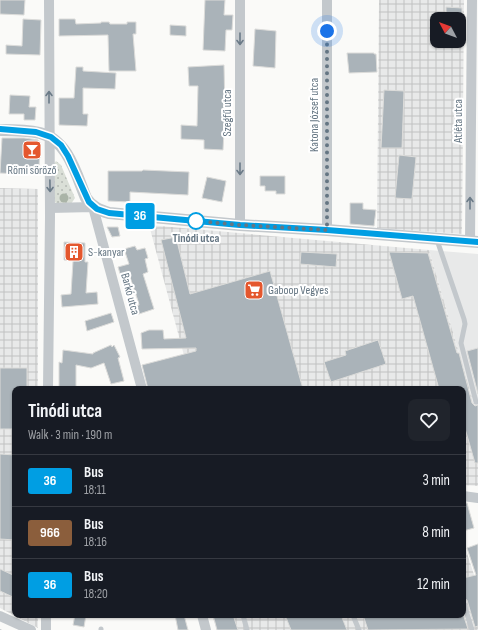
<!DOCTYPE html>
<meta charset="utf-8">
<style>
:root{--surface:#171b24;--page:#20242c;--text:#f1f3f6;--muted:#9ea1a6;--line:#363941}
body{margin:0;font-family:"Sofia Sans Condensed",sans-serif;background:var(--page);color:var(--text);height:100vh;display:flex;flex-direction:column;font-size:15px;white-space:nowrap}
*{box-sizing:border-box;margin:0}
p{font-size:13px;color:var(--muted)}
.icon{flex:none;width:22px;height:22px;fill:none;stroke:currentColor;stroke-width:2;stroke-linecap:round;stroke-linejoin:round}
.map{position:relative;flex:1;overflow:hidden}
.sheet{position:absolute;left:12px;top:386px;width:454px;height:232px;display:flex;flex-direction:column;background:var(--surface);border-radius:8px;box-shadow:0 1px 3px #0004}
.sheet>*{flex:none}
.badge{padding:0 8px;border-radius:3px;font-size:14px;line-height:26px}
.needle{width:26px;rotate:311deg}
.fabs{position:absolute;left:430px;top:12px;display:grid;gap:8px}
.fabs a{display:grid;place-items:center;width:36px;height:36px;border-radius:8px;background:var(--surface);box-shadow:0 1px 3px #0004;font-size:20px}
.you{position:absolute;width:20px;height:20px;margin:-10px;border:3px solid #fff;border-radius:50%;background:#1a73e8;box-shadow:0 0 0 6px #1a73e833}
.map>.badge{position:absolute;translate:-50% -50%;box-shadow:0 0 0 2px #fff}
.round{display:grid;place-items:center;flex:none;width:42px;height:42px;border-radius:8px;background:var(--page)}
.head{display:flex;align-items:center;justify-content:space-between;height:68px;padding:0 16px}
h1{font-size:19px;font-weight:700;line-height:30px}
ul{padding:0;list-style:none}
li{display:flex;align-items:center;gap:12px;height:52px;padding:0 16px;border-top:1px solid var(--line)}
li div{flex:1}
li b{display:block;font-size:15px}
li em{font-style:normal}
li .badge{min-width:44px;font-weight:700;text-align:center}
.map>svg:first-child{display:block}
</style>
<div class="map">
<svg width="478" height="630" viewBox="0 0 478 630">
<defs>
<pattern id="industrial-grid" width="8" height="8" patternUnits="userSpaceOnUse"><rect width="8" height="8" fill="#e8e9e9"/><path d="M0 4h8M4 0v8" fill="none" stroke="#c0c1c2"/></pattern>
<pattern id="grass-dots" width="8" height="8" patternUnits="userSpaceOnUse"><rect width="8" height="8" fill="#dadfd7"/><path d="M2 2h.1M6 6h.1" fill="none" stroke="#b4b9b4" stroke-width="1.8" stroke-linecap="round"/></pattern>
</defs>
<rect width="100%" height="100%" fill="#fafaf8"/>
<polygon fill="#e8e9e9" points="429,250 478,254 478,418"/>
<g fill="url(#industrial-grid)" fill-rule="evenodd">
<path d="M379 0H464L462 234 377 228ZM437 19H459V41H437Z"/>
<polygon points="0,188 38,189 38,389 15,389 15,615 38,615 38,628 0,608"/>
<polygon points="149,225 429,250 478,418 478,486 463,485 463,389 193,389"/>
<polygon points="463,541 478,587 478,630 217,630 212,615 463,615"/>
</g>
<polygon fill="url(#grass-dots)" points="56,161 61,165 75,198 71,204 57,204 54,201 53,165"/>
<g fill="#aab3b9" stroke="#dcdcda">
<polygon points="0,0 25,0 24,15 0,14"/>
<polygon points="205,0 225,0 224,15 233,15 232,30 226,30 225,51 203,50"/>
<polygon points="446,7 462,8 462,19 446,19"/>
<polygon points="23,19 41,20 40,55 6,54 6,45 22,46"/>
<polygon points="59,19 75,19 76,24 101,23 101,22 109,22 110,24 127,24 127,22 136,22 136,34 133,34 136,71 109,71 108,35 59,36"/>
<polygon points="170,25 186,26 186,36 170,35"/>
<polygon points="255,29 276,31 275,68 253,66"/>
<polygon points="347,53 374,53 374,54 376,54 377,72 349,73"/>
<polygon points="224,65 225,112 223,150 204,149 204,140 181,139 181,125 197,126 198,86 189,86 188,67"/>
<polygon points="76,67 83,67 83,71 116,73 115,89 83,88 83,114 88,114 87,126 59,125 59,98 74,98"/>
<polygon points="384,90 404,91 402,148 381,148"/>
<polygon points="10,95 30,96 29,107 36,107 35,120 24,120 24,114 9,114"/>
<polygon points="2,138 24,138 38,140 40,145 39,168 18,169 18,174 0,173"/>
<polygon points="399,155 416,157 412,199 395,198"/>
<polygon points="143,170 189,172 188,195 130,192 130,202 108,201 108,171 142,171"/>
<polygon points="260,176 285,176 285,194 276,194 276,191 265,191 265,186 260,186"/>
<polygon points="207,177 226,181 222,202 202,198"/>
<polygon points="350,203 363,203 363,209 376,210 374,226 350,224"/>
<polygon points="107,227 118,227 120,236 112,237"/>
<polygon points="176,237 190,294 270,271 303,389 148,389 142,365 196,351 196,348 142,349 141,333 149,330 163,330 164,339 186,338 161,240"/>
<polygon points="64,242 85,243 85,262 88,262 86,293 97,292 98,304 62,307 61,295 71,294 73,261 64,260"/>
<polygon points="135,246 137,250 145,248 148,258 145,259 148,272 143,274 154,309 133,316 130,307 139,305 138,301 130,277 122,280 118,267 129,264 124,249"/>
<polygon points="301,252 337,254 336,267 300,264"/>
<polygon points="389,252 428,253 457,353 459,353 472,403 475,406 478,405 478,463 475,463 464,425 463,425 463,389 439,389 413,296 402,299"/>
<polygon points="111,313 114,322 87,331 85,321"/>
<polygon points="378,340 386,364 331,382 324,362 346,355 345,351"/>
<polygon points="111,345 112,347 114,345 120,357 118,358 124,381 111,384 104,363 91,368 76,365 76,389 59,389 59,362 62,363 63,350 93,354 93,353"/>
<polygon points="478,348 478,394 467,351"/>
<polygon points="0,368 27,368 27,389 15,389 15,429 0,429"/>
<polygon points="0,454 15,455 15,540 0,539"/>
<polygon points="463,503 467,503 474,528 463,531"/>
<polygon points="478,544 478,626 475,627 467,600 463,597 463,578 476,575 467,548"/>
<polygon points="0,569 15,576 15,598 0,591"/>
<polygon points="75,615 86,615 84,627 73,625"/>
<polygon points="175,615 184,615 188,630 178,630"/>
<polygon points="213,615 233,615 238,630 217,630"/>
<polygon points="285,615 341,615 347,630 291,630"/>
<polygon points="363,615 463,614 468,629 368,630"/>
</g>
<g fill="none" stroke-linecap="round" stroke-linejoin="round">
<g stroke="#c3c8cc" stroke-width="5">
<polyline points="437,240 464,319 465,324 461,343 476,402"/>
<polyline points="463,601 472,630"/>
<polyline points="243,615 247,630"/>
<polyline points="354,618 359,630"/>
<polyline points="101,630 101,629"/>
</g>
<g stroke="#c3c8cc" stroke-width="10">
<polyline points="327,0 327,230"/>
<polyline points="50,208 93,207 142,389"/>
<polyline points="240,225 240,0"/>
<polyline points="470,242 472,0"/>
<polyline points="48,389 50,217 49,0"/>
<polyline points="463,496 478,498"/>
<polyline points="202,615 206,630"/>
<polyline points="0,616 31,630"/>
<polyline points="46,630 46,615"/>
</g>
<path stroke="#c3c8cc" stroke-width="12" d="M0 130C13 130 27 130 40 133 68 140 76 174 86 198 92 207 99 210 109 213L240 225 327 230 478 242"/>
<polyline stroke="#a2aab0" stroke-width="1" points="0,630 1,630"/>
</g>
<circle fill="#aab4a7" cx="64" cy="198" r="4.5"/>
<defs><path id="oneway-shaft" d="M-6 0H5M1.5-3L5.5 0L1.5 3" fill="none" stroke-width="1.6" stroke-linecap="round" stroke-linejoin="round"/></defs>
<g stroke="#6a7a87">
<use href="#oneway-shaft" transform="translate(240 39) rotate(90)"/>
<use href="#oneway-shaft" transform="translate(49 97) rotate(-90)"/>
<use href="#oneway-shaft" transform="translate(240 169) rotate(90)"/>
<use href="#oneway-shaft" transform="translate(50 186) rotate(89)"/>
<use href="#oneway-shaft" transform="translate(470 203) rotate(-90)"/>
</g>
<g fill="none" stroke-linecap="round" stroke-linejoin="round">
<g stroke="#fff" stroke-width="9">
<polyline id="line" points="0,129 36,132 51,137 61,145 68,156 89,202 97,209 109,213 240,225 327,230 478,242"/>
</g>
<use href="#line" stroke="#009ee3" stroke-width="6"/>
<polyline stroke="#657683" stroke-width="4" stroke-dasharray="0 7.2" points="196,221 240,225 327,230 327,31"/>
</g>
<defs>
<g id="bar-square" transform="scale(1)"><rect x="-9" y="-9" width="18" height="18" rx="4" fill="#e4572e" stroke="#fff"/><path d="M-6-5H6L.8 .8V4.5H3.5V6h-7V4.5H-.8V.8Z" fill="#fff"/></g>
<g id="building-square" transform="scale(1)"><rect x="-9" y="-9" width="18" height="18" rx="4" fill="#e4572e" stroke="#fff"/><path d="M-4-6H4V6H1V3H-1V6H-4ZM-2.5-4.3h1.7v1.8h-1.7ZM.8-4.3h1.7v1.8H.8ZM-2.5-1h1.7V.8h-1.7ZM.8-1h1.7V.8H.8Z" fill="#fff"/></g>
<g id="supermarket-square" transform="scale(1)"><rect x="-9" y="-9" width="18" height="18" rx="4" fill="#e4572e" stroke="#fff"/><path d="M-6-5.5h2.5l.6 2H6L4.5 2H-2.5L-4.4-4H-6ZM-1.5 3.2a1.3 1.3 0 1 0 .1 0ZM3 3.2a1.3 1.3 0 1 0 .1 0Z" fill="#fff"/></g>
</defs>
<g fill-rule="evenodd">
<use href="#bar-square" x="32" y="150"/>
<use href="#building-square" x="74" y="252"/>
<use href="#supermarket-square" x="254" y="290"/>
</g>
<circle fill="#fff" stroke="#009ee3" stroke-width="2" cx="196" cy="221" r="8"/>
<g text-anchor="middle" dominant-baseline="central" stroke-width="4" stroke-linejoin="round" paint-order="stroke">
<g font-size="12" fill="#657683" stroke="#fff">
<text transform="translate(227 113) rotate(-90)">Szegfű utca</text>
<text transform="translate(314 115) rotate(-90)">Katona József utca</text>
<text transform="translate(458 121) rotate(-90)">Atléta utca</text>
<text transform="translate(130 294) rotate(75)">Barkó utca</text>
</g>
<g font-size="12" fill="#657683" stroke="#fff" text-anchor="start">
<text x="32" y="170" text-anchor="middle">Römi söröző</text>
<text x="88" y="252">S-kanyar</text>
<text x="268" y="290">Gaboop Vegyes</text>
</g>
<g font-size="12" font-weight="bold" fill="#657683" stroke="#fff">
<text x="196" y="238">Tinódi utca</text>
</g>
</g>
</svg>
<div class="fabs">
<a><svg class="needle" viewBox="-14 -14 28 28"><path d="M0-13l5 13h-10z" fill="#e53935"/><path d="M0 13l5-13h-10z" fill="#9ea1a6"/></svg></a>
</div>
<div class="you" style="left:327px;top:31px"></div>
<b class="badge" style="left:140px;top:216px;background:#009ee3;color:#fff">36</b>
<section class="sheet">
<div class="head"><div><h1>Tinódi utca</h1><p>Walk · 3 min · 190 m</p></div><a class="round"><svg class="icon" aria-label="heart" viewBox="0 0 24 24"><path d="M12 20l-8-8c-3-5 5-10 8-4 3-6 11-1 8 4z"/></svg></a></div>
<ul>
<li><span class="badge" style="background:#009ee3;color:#fff">36</span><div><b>Bus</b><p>18:11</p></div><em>3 min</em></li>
<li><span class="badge" style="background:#8b5e3c;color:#fff">966</span><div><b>Bus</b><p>18:16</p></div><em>8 min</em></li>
<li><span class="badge" style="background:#009ee3;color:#fff">36</span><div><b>Bus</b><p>18:20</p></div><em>12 min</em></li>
</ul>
</section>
</div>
